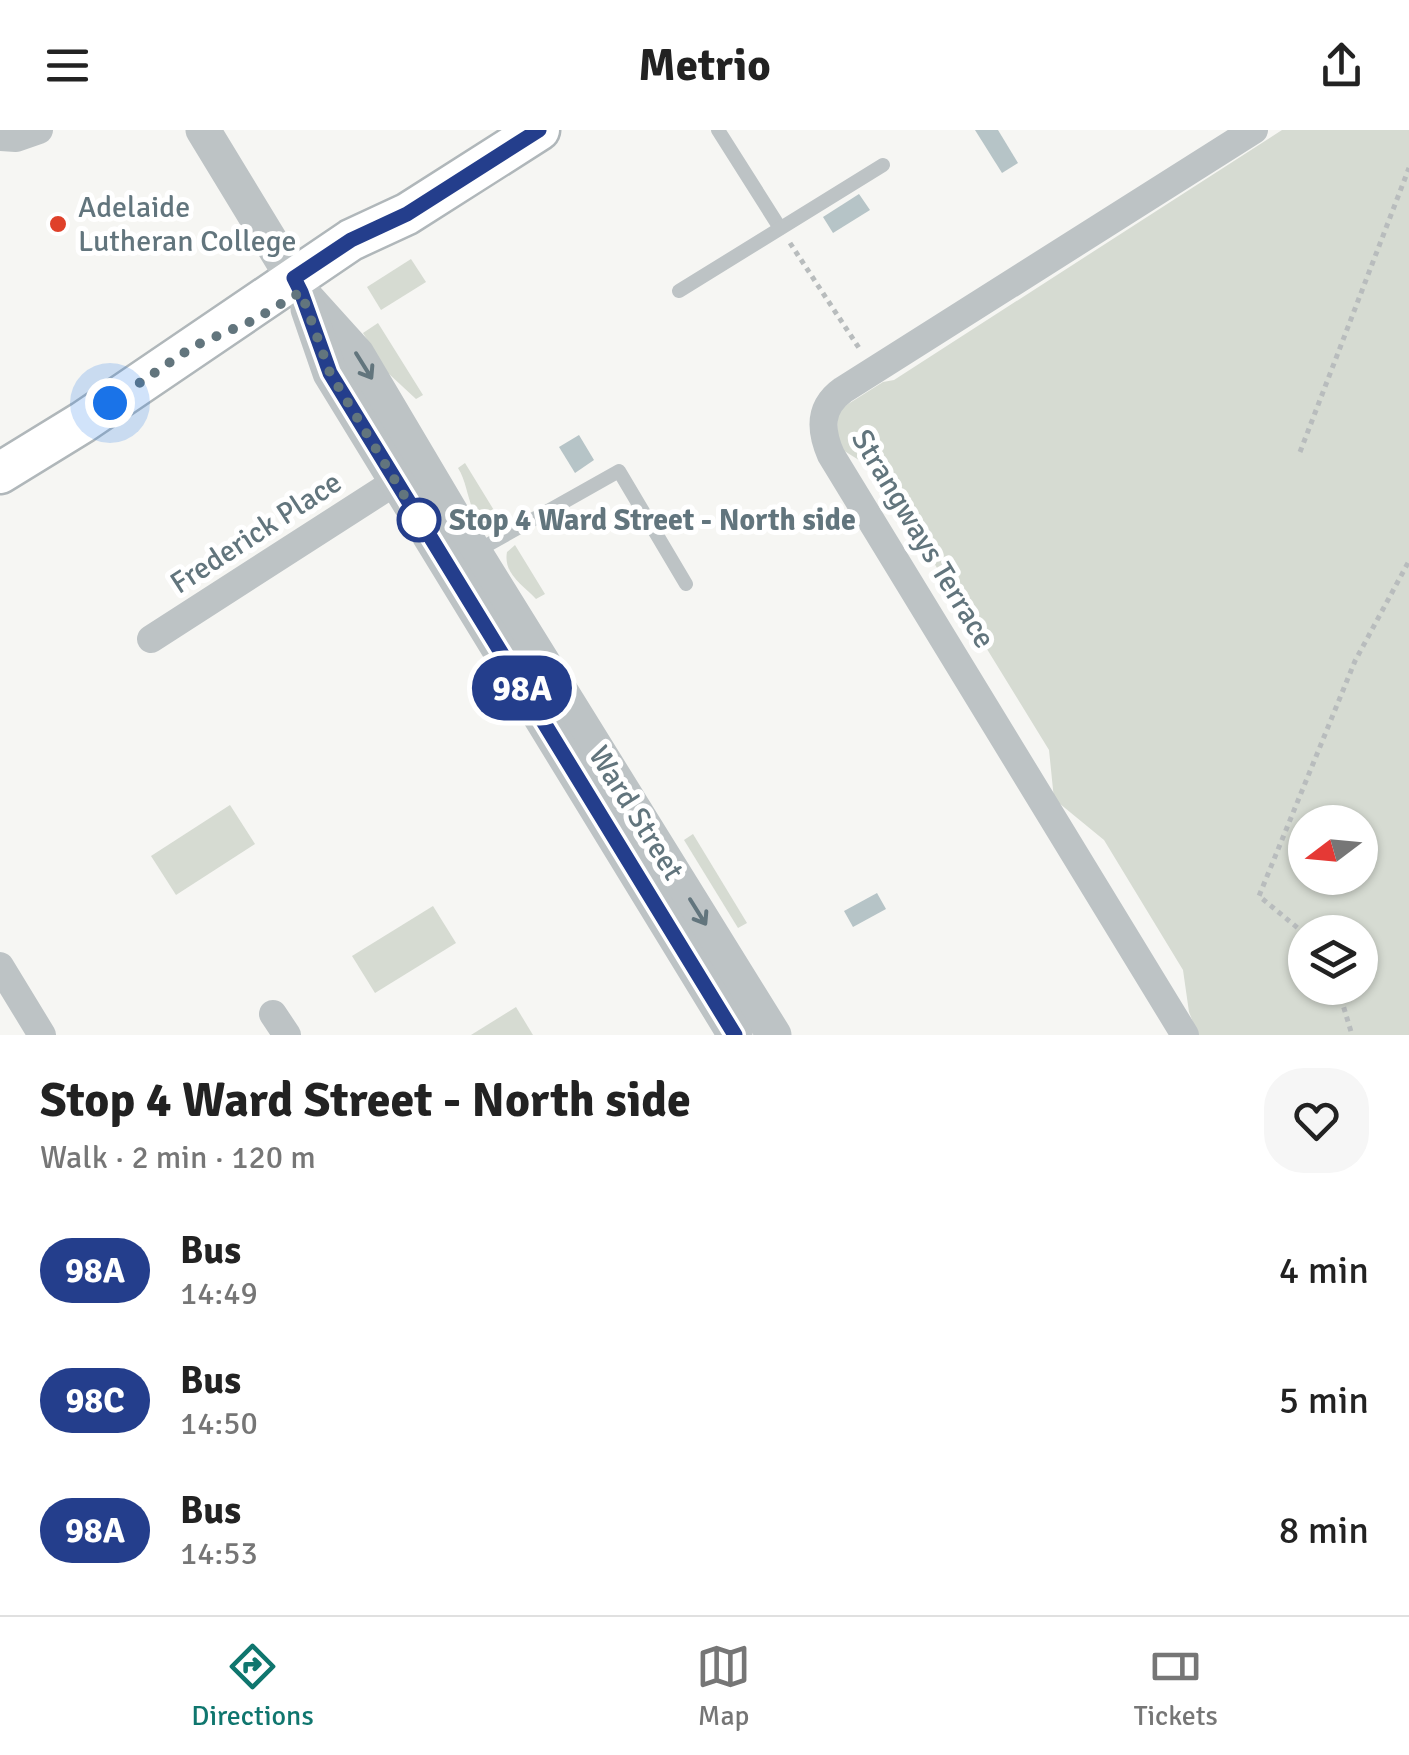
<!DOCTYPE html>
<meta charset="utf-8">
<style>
:root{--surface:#fff;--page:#f6f6f6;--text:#222;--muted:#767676;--line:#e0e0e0;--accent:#0f766e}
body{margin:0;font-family:Signika,sans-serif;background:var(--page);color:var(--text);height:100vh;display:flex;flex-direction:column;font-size:38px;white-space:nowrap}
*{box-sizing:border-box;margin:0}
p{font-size:32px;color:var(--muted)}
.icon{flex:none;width:55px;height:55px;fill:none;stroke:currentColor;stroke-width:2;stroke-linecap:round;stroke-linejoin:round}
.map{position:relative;height:905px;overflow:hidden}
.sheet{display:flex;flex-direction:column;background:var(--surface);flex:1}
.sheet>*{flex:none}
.badge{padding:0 20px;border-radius:32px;font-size:35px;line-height:65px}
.needle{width:65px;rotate:254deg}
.tools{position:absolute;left:1288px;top:675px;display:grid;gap:20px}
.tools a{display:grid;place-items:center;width:90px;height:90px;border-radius:50%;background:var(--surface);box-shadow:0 2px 8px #0004;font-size:50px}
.you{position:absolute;width:50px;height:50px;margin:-25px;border:8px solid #fff;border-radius:50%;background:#1a73e8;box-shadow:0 0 0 15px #1a73e833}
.map>.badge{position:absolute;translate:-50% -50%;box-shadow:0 0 0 5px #fff}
.round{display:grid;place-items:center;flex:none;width:105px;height:105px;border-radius:40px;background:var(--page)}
.summary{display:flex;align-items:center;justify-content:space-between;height:170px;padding:0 40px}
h1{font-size:48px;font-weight:800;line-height:75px}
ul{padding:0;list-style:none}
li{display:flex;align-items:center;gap:30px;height:130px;padding:0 40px}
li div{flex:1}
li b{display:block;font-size:38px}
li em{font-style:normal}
li .badge{min-width:110px;font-weight:700;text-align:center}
header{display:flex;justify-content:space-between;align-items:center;height:130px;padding:0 40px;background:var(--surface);font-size:45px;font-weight:800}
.tab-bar{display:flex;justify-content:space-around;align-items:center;height:140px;border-top:2px solid var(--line);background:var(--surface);font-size:28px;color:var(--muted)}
.tab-bar a{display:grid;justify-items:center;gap:5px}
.tab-bar .on{color:var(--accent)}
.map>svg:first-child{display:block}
</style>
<header><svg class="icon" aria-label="menu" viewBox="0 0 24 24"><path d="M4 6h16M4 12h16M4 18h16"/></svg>Metrio<svg class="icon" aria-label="share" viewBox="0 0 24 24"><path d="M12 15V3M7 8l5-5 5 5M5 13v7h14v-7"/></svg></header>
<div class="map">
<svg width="1409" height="905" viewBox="0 0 1409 905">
<rect width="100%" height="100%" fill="#f6f6f3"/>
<g fill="#d6dbd2" fill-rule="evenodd">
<path d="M1282 0H1409V905H1198L1189 882 1183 840 1104 710 1054 669 1049 620 878 342 838 317 837 281 883 252 894 250ZM1305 692H1360V748H1305ZM1305 802H1360V858H1305Z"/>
<polygon points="411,129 426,152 381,180 367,157"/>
<polygon points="378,193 423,265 416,269 388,243 363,203"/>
<path d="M465 333 503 395 493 399C466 389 471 358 458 338Z"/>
<path d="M515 415 545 464 536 469C523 455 503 444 507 422Z"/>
<polygon points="230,675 255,714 176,765 151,726"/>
<polygon points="693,704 747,793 738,798 684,710"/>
<polygon points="433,776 456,813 375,863 352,826"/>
<polygon points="516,877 533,905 471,905"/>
</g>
<g fill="#b6c4c7">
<polygon points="975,0 998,0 1018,33 1002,43"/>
<polygon points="859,64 870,80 833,103 823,87"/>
<polygon points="579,305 594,330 575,343 559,317"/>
<polygon points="877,763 886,779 853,797 844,781"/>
</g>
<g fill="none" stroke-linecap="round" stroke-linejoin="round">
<g stroke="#b0b7ba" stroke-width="45">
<polyline id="secondary" points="0,343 83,292 351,110 407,84 539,0"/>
</g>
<g stroke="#b8bcbd" stroke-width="5" stroke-dasharray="5 5" stroke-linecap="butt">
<polyline points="790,113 861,221"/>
<polyline points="1300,322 1409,38"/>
<polyline points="1305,804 1259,766 1355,531 1409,431"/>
<polyline points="1338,858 1352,905"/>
</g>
<g stroke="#bdc3c5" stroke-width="14">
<polyline points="718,0 780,98"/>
<polyline points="679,161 883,35"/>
<polyline points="477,421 619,341 686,454"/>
</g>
<g stroke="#bdc3c5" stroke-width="28">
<polyline points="0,7 16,8 39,0"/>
<polyline points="151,509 395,352"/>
<polyline points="0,836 42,905"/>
<polyline points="273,884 287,905"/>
<path d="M1185 905 831 325C820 300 819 277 843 260L1254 0"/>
</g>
<g stroke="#bdc3c5" stroke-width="35">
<polyline points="203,0 293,148"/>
<polyline points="301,162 357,224 475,423 774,905"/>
<polyline points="308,179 330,243 735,905"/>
</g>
<use href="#secondary" stroke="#fff" stroke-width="40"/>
</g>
<defs><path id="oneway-shaft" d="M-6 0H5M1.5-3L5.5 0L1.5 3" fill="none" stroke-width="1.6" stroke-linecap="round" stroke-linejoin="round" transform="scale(2.5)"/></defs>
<g stroke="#62757d">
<use href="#oneway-shaft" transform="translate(364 236) rotate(58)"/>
<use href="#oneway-shaft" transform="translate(698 782) rotate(58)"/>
</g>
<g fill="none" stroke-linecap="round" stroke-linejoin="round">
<g stroke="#fff" stroke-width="22">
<polyline id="line" points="539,0 407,84 351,110 294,148 301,162 330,243 735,905"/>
</g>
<use href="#line" stroke="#243e8c" stroke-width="15"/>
<polyline stroke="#62757d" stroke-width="10" stroke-dasharray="0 18" points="110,273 194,216 254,190 301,162 330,243 419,390"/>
</g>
<circle fill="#df412a" stroke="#fff" stroke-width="4" cx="58" cy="94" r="10"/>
<circle fill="#fff" stroke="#243e8c" stroke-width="5" cx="419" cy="390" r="20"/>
<g text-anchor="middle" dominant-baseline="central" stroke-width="10" stroke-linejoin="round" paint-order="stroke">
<g font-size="30" fill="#62757d" stroke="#fff" text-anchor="start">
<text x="78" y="77">Adelaide<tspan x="78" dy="34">Lutheran College</tspan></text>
</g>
<g font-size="30" font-weight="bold" fill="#62757d" stroke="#fff" text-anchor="start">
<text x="449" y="390">Stop 4 Ward Street - North side</text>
</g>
<g font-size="30" fill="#62757d" stroke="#fff">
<text transform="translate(256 403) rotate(-33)">Frederick Place</text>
<text transform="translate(923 409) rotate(59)">Strangways Terrace</text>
<text transform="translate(636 683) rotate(58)">Ward Street</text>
</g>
</g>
</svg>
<div class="tools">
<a><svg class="needle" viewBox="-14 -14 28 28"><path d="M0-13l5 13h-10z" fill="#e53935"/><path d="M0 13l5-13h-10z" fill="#767676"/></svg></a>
<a><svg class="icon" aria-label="layers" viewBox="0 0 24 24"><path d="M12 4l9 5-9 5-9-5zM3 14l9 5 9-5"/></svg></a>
</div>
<div class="you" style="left:110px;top:273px"></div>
<b class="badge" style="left:522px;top:558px;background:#243e8c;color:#fff">98A</b>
</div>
<section class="sheet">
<div class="summary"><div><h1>Stop 4 Ward Street - North side</h1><p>Walk · 2 min · 120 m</p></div><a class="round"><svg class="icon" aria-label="heart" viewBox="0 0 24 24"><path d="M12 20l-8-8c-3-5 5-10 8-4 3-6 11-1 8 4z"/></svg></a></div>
<ul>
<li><span class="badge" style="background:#243e8c;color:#fff">98A</span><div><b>Bus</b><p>14:49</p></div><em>4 min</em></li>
<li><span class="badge" style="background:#243e8c;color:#fff">98C</span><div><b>Bus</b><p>14:50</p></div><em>5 min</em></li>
<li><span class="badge" style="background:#243e8c;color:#fff">98A</span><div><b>Bus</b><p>14:53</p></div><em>8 min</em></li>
</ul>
</section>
<nav class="tab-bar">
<a class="on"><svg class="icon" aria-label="directions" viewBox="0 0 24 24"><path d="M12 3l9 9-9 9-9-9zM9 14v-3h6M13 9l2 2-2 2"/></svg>Directions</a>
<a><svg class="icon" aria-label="map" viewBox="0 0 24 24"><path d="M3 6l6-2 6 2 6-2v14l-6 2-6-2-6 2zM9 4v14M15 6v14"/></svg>Map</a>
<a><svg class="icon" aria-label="tickets" viewBox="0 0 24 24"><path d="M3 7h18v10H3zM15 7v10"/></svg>Tickets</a>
</nav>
